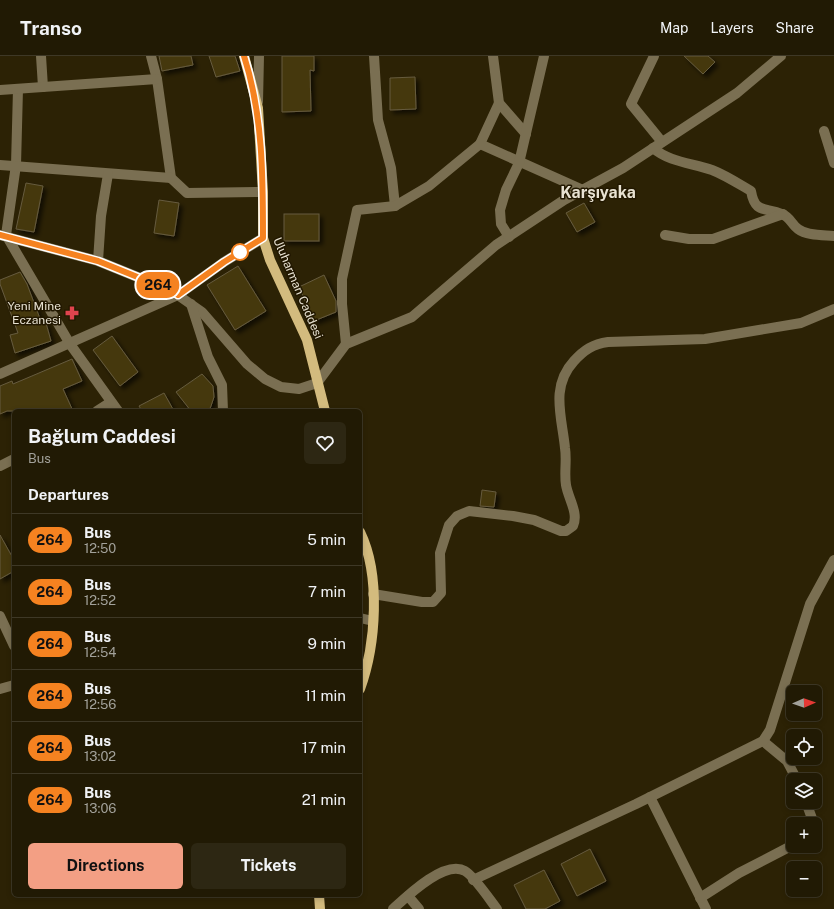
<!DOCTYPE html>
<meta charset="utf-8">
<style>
:root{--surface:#211a04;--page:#2d2713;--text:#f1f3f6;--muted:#a2a19a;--line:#3e3826;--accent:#f39f84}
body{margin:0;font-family:"Public Sans",sans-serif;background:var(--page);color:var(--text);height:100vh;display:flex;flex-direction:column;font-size:15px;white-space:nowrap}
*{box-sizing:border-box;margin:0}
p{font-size:13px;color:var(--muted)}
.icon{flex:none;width:22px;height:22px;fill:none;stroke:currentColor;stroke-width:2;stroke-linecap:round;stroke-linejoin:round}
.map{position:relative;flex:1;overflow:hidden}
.drawer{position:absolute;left:12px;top:353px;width:350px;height:488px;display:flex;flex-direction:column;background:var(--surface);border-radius:6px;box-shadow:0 2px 6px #0003,0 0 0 1px var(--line)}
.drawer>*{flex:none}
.badge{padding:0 8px;border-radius:13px;font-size:14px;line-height:26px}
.needle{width:26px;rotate:88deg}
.tools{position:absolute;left:786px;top:629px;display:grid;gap:8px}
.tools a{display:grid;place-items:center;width:36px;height:36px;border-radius:6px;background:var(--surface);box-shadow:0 2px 6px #0003,0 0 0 1px var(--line);font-size:20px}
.map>.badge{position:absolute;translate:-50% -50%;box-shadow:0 0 0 2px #fff}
h2{padding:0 16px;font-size:15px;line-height:36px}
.round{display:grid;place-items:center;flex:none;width:42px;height:42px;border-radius:6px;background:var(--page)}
.summary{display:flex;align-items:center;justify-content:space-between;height:68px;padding:0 16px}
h1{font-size:19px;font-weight:700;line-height:30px}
.action{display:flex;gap:8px;margin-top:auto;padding:8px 16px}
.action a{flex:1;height:46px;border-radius:6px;background:var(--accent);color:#111;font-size:16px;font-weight:700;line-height:46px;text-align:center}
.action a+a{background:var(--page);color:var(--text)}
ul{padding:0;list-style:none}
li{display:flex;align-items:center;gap:12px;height:52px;padding:0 16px;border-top:1px solid var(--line)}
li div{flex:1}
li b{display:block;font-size:15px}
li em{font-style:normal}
li .badge{min-width:44px;font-weight:700;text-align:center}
header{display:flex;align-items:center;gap:24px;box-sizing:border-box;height:56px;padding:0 20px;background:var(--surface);border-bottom:1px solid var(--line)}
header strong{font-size:19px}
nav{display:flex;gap:22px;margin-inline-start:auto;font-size:14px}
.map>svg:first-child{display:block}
</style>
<header>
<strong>Transo</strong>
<nav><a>Map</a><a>Layers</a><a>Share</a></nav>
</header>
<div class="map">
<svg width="834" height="853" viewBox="0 0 834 853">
<defs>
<filter id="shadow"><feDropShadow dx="3.5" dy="3.5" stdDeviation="2" flood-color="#0009"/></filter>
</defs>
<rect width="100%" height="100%" fill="#2c2205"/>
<g fill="#45380f" stroke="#665b3e" filter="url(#shadow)">
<polygon points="159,0 191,0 193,9 162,15"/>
<polygon points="209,0 235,0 240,15 216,21"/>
<polygon points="282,0 314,0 314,15 310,14 311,55 282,56"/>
<polygon points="684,0 708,0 715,6 703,18"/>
<polygon points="415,21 416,53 390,54 390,22"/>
<polygon points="26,127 43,130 34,176 16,173"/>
<polygon points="159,144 179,147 174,180 154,177"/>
<polygon points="584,147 595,166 577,176 566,157"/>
<rect x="284" y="158" width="35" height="27"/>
<polygon points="238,210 266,255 235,274 207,229"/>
<polygon points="20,216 27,228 42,268 46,267 51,285 15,297 10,279 18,277 0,228 0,224"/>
<polygon points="324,219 336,245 336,256 314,265 299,231"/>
<polygon points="112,280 138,316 120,330 93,294"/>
<polygon points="72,303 82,325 63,333 73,355 7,355 0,358 0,330 12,325 13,328"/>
<polygon points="202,318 213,330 214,341 211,350 209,355 191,355 176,336"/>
<polygon points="164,337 174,355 142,355 139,350"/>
<polygon points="482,434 496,436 494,451 480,450"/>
<polygon points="0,479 14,504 14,515 0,523"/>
<polygon points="590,793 606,825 577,840 561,808"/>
<polygon points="544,814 560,845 545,853 526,853 514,829"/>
</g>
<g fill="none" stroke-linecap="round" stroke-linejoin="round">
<g stroke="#7a6f52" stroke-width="10">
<polyline points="41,0 43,31"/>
<polyline points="151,0 157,23 171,122 187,137 263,136"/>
<polyline points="374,0 378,64 391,112 395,150"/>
<polyline points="493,0 499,47 526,78"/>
<polyline points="654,0 631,48 662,86"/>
<polyline points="18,33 16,109 6,179 70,288 118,355"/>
<polyline points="0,34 157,23"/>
<polyline points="258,46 259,0"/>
<polyline points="824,75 834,107"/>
<polyline points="480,88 583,134"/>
<path d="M653 92C669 106 692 107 712 114 725 119 739 128 751 135 755 158 765 151 782 158 790 161 792 169 798 173 807 180 823 179 834 180"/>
<polyline points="0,109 171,122"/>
<polyline points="0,179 98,205 172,235 202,256 247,308 265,323 281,331 299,333 317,327 346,288 412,261 496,189 564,144 623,112 737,37 781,0"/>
<polyline points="665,179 689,183 713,183 783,158"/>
<polyline points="509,181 501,168 500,154 506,134 519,107 544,0"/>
<polyline points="98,205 101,160 108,118"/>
<polyline points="191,248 208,301 222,329 223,355"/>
<polyline points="346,288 342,248 342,223 357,154 395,150 429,130 480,88 499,47"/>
<polyline points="0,318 178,239 224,206 263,182"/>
<polyline points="97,355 111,346"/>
<polyline points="0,410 14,403"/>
<path d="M373 538 422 546H433L441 537 440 497 449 469 457 460 469 455 513 460 534 464 561 475H566L573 470C579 457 568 442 566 429 564 417 567 404 565 392 562 361 550 331 574 305 584 294 593 288 608 286L705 283 801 267 834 253"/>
<polyline points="0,560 14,590"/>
<polyline points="360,562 373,565"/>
<polyline points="0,633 14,629"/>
<polyline points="763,685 787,705 797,724"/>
<polyline points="650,741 706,853"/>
<polyline points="806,746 814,768"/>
<polyline points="473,824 636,748 763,685 770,674 810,548 834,504"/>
<polyline points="408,840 419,853"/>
<polyline points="700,842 739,817 793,789"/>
<path d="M393 853C407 840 445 803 465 815 474 820 490 844 497 853"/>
</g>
<g stroke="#d3bb7e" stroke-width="10">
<polyline points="244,0 258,52 263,136 263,182 270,204 307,284 325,355"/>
<path d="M360 476C381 519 376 589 360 633"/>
<polyline points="319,839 320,853"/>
</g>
</g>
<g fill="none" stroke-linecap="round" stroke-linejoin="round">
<g stroke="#fff" stroke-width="9">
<path id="line" d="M0 179 98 205 172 235 178 239 224 206 263 182C263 121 263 59 244 0"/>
</g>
<use href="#line" stroke="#f58220" stroke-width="6"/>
</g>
<defs>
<g id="pharmacy-bare" transform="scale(1.08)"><path d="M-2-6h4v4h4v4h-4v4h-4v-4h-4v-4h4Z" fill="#e0444e" stroke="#221800" stroke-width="2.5" paint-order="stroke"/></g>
</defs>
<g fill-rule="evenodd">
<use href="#pharmacy-bare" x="72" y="257"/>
</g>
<circle fill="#fff" stroke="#f58220" stroke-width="2" cx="240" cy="196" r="8"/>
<g text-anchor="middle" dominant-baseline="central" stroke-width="3" stroke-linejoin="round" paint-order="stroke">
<g font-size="12" fill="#e8e2d2" stroke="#221800">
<text transform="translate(298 232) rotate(67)">Uluharman Caddesi</text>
</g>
<g font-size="12" fill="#e8e2d2" stroke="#221800" text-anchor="end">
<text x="61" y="250">Yeni Mine<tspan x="61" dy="14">Eczanesi</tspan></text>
</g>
<g font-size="16" font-weight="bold" fill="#e8e2d2" stroke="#221800">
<text x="598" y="136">Karşıyaka</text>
</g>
</g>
</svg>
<div class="tools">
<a><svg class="needle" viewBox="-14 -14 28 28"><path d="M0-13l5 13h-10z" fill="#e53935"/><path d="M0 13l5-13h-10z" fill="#a2a19a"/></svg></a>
<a><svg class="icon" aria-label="locate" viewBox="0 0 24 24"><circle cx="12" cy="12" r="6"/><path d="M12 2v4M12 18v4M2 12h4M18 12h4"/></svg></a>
<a><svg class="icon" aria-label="layers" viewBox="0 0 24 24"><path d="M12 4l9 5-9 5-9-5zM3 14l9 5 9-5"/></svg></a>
<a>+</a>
<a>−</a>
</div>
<b class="badge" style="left:158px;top:229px;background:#f58220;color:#111">264</b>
<section class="drawer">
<div class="summary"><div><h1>Bağlum Caddesi</h1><p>Bus</p></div><a class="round"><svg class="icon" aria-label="heart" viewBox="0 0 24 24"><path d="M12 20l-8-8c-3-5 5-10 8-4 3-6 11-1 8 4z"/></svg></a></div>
<h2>Departures</h2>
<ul>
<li><span class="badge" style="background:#f58220;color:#111">264</span><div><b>Bus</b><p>12:50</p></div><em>5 min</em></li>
<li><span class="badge" style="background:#f58220;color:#111">264</span><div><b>Bus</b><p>12:52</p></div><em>7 min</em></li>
<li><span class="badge" style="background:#f58220;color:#111">264</span><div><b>Bus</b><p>12:54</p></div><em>9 min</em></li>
<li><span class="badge" style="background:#f58220;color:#111">264</span><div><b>Bus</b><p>12:56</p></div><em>11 min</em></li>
<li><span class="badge" style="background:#f58220;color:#111">264</span><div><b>Bus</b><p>13:02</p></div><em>17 min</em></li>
<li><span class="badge" style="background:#f58220;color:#111">264</span><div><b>Bus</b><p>13:06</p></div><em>21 min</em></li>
</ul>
<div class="action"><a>Directions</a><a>Tickets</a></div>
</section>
</div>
